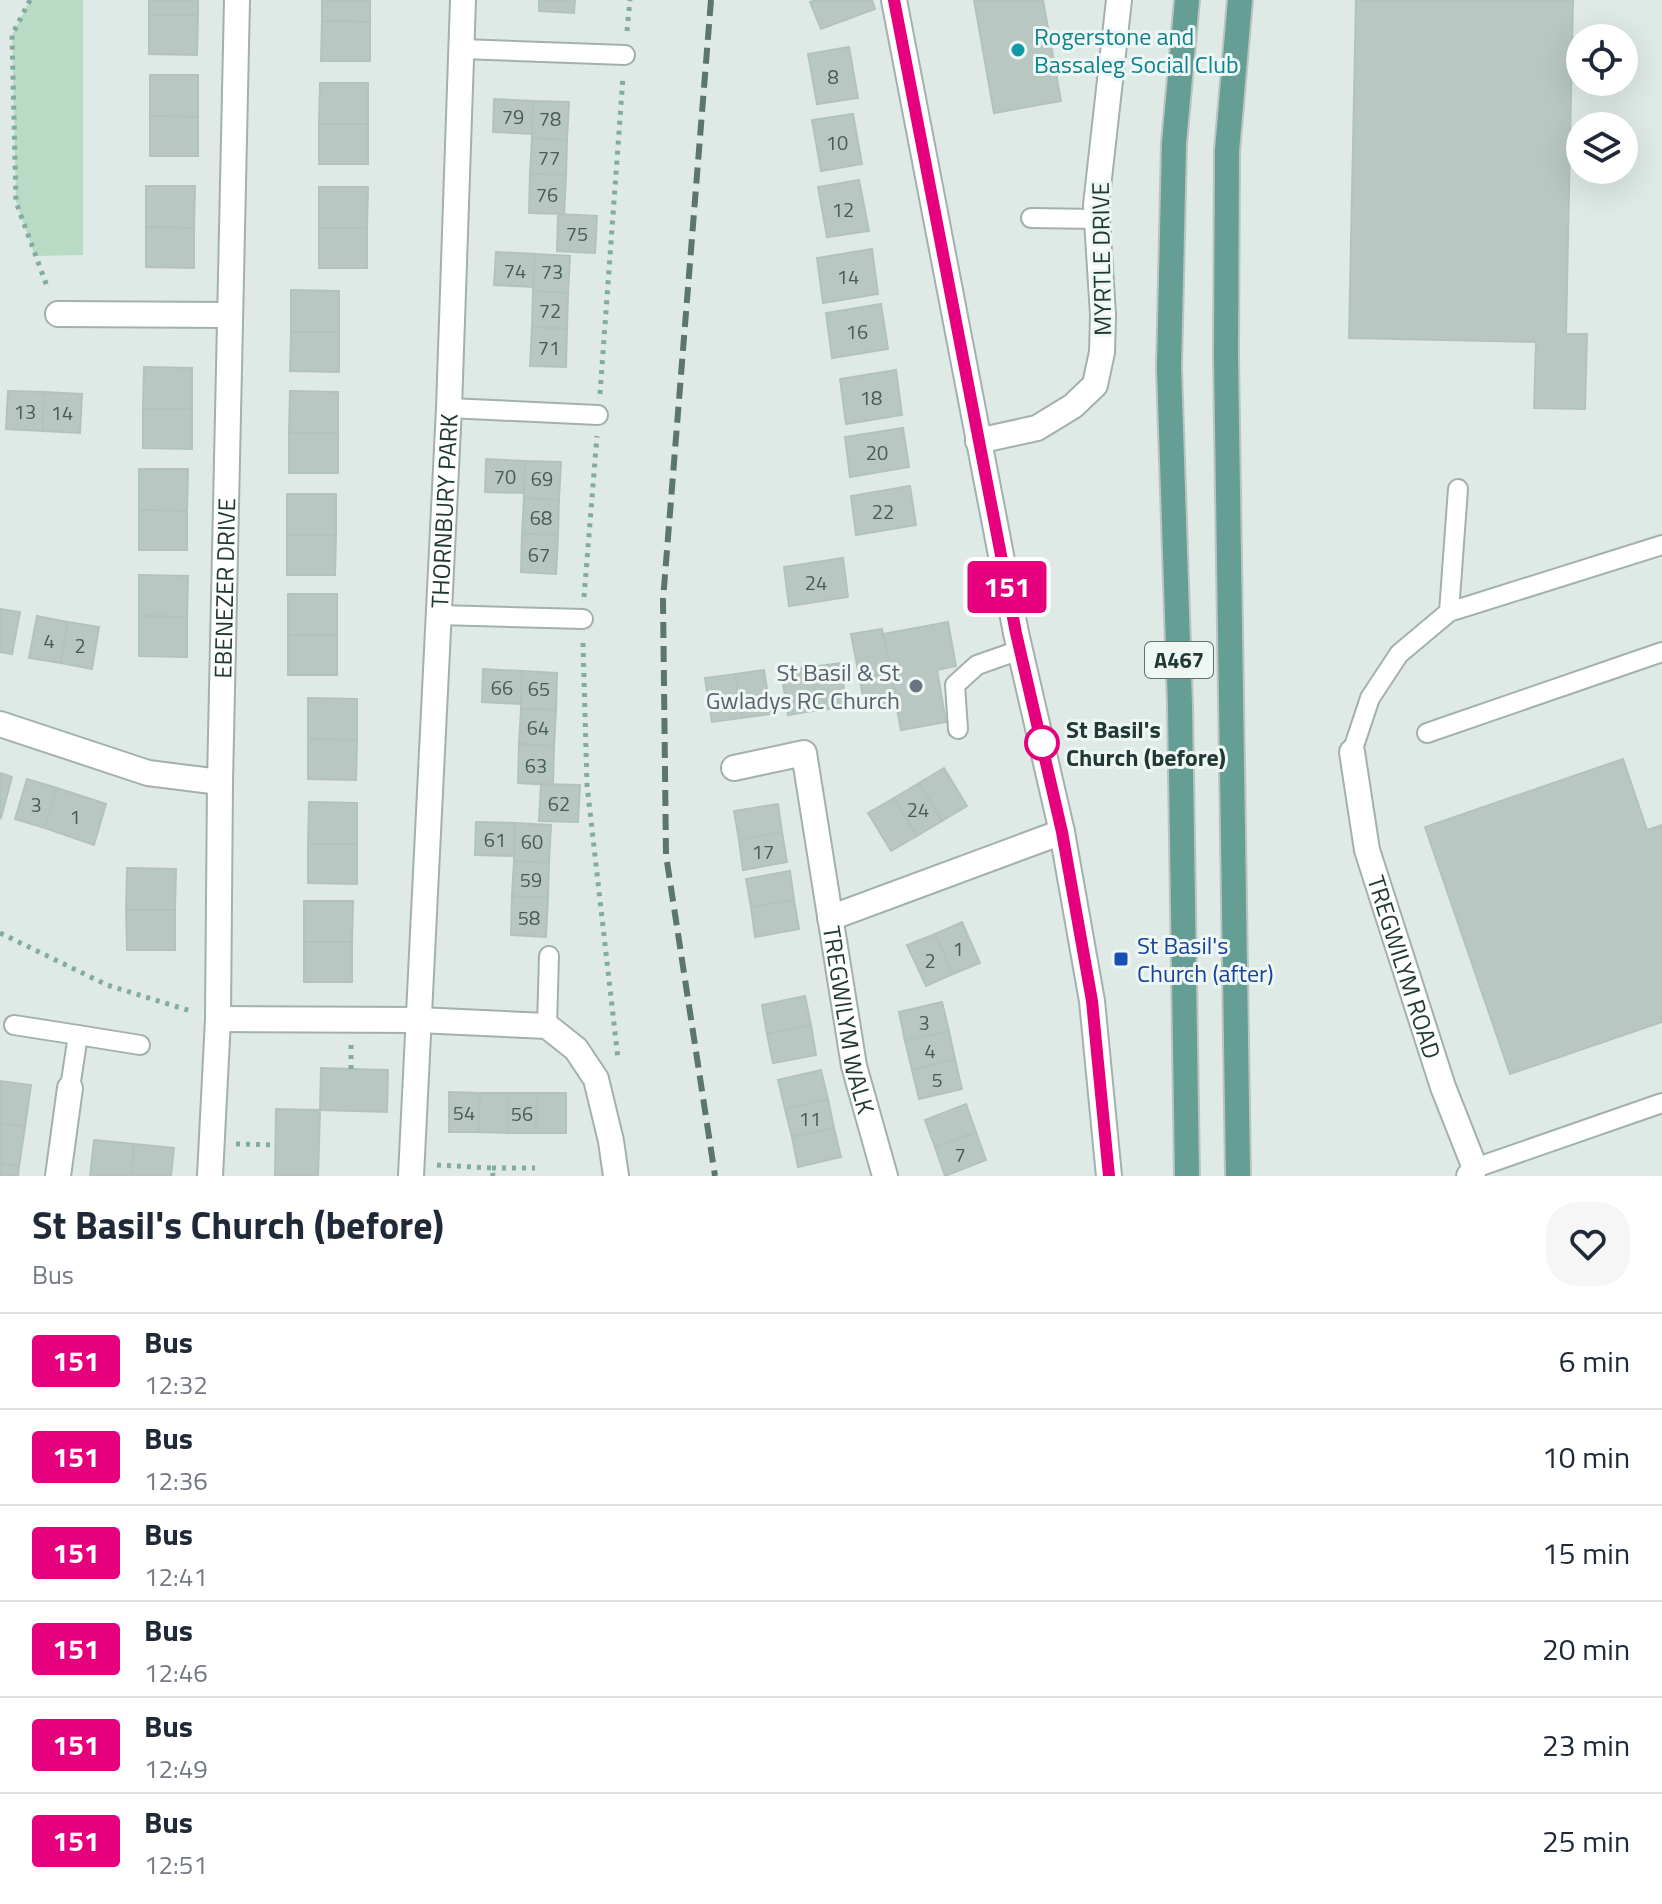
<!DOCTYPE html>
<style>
:root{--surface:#fff;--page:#f6f6f7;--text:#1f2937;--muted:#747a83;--line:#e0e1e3}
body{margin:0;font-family:"Titillium Web",sans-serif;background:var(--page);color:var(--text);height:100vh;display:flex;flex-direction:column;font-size:30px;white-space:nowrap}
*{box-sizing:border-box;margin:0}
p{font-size:26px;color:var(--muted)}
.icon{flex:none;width:44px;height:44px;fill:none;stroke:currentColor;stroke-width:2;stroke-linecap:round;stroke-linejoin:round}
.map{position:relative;height:1176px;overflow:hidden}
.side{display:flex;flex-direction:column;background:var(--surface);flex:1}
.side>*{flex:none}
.badge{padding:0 16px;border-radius:6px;font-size:28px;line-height:52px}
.buttons{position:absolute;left:1566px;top:24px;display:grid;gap:16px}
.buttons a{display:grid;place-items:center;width:72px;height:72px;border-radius:50%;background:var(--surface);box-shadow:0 8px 32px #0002;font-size:40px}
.map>.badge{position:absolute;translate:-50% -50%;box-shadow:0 0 0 4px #fff}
.round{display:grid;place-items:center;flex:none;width:84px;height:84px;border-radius:32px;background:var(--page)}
.overview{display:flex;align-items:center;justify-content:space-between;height:136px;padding:0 32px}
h1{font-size:38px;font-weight:700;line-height:60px}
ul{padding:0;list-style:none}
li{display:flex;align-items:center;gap:24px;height:96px;padding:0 32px;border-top:2px solid var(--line)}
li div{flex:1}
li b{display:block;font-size:30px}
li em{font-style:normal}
li .badge{min-width:88px;font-weight:700;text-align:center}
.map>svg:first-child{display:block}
</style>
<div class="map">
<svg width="1662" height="1176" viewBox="0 0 1662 1176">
<rect width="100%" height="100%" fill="#dfeae6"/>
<polygon fill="#b9dac5" points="30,0 83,0 83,255 35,256 16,202 12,35"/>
<g fill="#b8c7c2" stroke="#b2c3be" stroke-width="2">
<rect x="149" y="0" width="49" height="15"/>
<polygon points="322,0 370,0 370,22 322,21"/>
<polygon points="539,0 575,0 574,13 539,11"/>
<polygon points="816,0 872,0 875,9 821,29 810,2"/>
<polygon points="974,0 1043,0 1061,101 994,113"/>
<polygon points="1356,0 1573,0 1566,334 1587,334 1585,409 1534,408 1536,342 1349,338"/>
<polygon points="149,15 198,15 197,55 149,54"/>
<polygon points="322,21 370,22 370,61 321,61"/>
<polygon points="849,47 858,98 817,104 808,54"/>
<polygon points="150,75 198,75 198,117 150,116"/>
<polygon points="320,83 368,83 368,124 319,124"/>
<polygon points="494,99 533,101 532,134 493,132"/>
<polygon points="533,101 569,102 567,140 532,138"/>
<polygon points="853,114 862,164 821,171 812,120"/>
<polygon points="150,116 198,117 198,156 150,156"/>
<rect x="319" y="124" width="49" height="40"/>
<polygon points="532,138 567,140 566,175 530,174"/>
<polygon points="530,174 566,175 564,214 529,213"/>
<polygon points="859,180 869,231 827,237 818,187"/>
<polygon points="146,186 195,186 194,228 146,227"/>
<polygon points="319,187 368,187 367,228 319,228"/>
<polygon points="558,214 597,216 595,253 557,251"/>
<polygon points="146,227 194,228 194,268 146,267"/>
<rect x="319" y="228" width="48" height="40"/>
<polygon points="872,249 878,294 823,303 817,258"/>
<polygon points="496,252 535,254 534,287 494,285"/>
<polygon points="535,254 570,256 568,293 533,291"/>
<polygon points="291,290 339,291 339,332 291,332"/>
<polygon points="533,291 568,293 567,329 532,327"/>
<polygon points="881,304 888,349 832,358 826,313"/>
<polygon points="532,327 567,329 566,367 530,366"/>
<polygon points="291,332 339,332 339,372 290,371"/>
<polygon points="144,367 192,368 192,409 143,409"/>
<polygon points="896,370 902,415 846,424 840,379"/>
<polygon points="8,391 44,392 43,431 6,429"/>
<polygon points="290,391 338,392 338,433 289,433"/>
<polygon points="44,392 82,394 80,433 43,431"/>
<polygon points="143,409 192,409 192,449 143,448"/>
<polygon points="903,428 909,467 850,477 845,437"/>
<rect x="289" y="433" width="49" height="40"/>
<polygon points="486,459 525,461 524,493 485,492"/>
<polygon points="525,461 561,462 559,500 524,498"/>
<polygon points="139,469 188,469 187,511 139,510"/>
<polygon points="910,486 916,525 856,535 851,496"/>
<rect x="287" y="494" width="49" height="41"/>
<polygon points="524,498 559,500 558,535 522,534"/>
<polygon points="139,510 187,511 187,550 139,550"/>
<polygon points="522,534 558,535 556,574 521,572"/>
<polygon points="287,535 336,535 335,575 287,575"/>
<polygon points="843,558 848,597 789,606 784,567"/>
<polygon points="139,575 188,576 187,617 139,616"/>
<rect x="288" y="594" width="49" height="41"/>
<polygon points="0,609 20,612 12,654 0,652"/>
<polygon points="37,616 68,622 61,663 29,658"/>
<polygon points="139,616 187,617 187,657 139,656"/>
<polygon points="68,622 99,627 92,669 61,663"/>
<polygon points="948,622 956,666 937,670 946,722 901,730 883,634"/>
<polygon points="882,629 896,702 865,707 851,634"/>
<rect x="288" y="635" width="49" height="40"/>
<polygon points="840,663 847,707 818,710 811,667"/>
<polygon points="811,667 818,710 788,715 781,671"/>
<polygon points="483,669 522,671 521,704 482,702"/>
<polygon points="764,670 771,714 742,718 735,674"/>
<polygon points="522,671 557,673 556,710 521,709"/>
<polygon points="735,674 742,718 712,722 705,678"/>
<polygon points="308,698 357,699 357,740 308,739"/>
<polygon points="521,709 556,710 554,746 519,744"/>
<polygon points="308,739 357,740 356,780 308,779"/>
<polygon points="519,744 554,746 553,785 518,783"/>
<polygon points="1623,759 1647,830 1662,825 1662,1022 1510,1074 1425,827"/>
<polygon points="944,768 967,806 942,821 919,783"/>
<polygon points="0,773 12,777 1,818 0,817"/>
<polygon points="27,779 57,788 45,828 15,819"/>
<polygon points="919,783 942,821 917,836 894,798"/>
<polygon points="541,784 580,785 578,822 539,821"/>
<polygon points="57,788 106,804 94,845 45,828"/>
<polygon points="894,798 917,836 891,851 868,813"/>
<polygon points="309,802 357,803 357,844 308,844"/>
<polygon points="778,804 782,832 739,840 734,811"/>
<polygon points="476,822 515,823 514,856 475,855"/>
<polygon points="515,823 551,825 549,863 514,861"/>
<polygon points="782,832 787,862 743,870 739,840"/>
<polygon points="308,844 357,844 357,884 308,883"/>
<polygon points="514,861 549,863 548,898 512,896"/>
<polygon points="127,868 176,869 175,910 126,910"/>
<polygon points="790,871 794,900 751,907 746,879"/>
<polygon points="512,896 548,898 546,937 511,935"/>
<polygon points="794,900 799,929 755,937 751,907"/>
<polygon points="304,901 353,901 352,942 304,942"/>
<polygon points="126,910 175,910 175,950 127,950"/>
<polygon points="962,922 980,963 953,974 935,934"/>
<polygon points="935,934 953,974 926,986 907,945"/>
<rect x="304" y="942" width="48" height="40"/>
<polygon points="805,996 811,1025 767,1034 762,1005"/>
<polygon points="942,1002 949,1031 905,1041 899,1012"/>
<polygon points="811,1025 816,1055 773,1063 767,1034"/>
<polygon points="949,1031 955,1059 912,1070 905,1041"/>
<polygon points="955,1059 962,1089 919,1099 912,1070"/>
<polygon points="321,1068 388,1070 387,1112 320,1110"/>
<polygon points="821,1070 828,1099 785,1109 778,1080"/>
<polygon points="0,1081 31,1085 25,1127 0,1123"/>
<polygon points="449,1092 480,1093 479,1132 449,1132"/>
<polygon points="480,1093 508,1093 508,1133 479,1132"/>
<polygon points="508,1093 537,1093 536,1133 508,1133"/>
<polygon points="537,1093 566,1093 566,1133 536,1133"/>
<polygon points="828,1099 834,1128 792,1137 785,1109"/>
<polygon points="966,1104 976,1132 935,1147 925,1120"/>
<polygon points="276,1109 320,1110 318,1176 275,1176"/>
<polygon points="0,1123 25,1127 19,1166 0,1164"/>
<polygon points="834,1128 841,1157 798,1167 792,1137"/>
<polygon points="976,1132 986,1160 945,1176 935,1147"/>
<polygon points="94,1140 134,1144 131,1176 90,1176"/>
<polygon points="134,1144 174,1148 171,1176 131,1176"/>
<polygon points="0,1164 19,1166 18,1176 0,1176"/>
</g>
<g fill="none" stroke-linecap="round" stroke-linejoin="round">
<g stroke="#a2b1ad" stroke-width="22">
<g id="service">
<polyline points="461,49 625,55"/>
<polyline points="1031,218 1096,219"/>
<polyline points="449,408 598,415"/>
<polyline points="1449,612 1458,489"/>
<polyline points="439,615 583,619"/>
<polyline points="958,729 955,685 977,665 1020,650"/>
<polyline points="1427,733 1662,652"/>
<polyline points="1352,752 1370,698 1399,654 1449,612 1662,545"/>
<polyline points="14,1025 78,1035 70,1088"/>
<polyline points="547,1026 549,956"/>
<polyline points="78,1035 140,1045"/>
<polyline points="1475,1168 1662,1103"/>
</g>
</g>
<g stroke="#a2b1ad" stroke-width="28">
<g id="minor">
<polyline points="58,314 229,315"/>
<polyline points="978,441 1037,428 1073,406 1095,385 1102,352 1103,315 1096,205 1119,0"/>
<polyline points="0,724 148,773 220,782"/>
<path id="s1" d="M1352 752 1367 850 1443 1087 1475 1168 1469 1176"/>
<path id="s2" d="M734 768 804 753 854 1066 885 1176"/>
<polyline points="830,918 1062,832"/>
<polyline points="218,1019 418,1020 547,1026 576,1049 596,1079 611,1141 616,1176"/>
<polyline points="58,1176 70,1088"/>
<path id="s3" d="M210 1176 218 1019 220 782 237 0"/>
<path id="s4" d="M411 1176 449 408 463 0"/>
</g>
</g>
<g stroke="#a2b1ad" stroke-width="28">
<polyline id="tertiary" points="894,0 1016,633 1062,832 1092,1001 1109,1176"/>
</g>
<g stroke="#bcc4c2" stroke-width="28">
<g id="primary">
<polyline points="1187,0 1174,143 1169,368 1180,706 1187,1176"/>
<polyline points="1238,1176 1226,356 1227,151 1240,0"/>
</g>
</g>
<g stroke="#81aca3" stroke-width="5" stroke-dasharray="4 6" stroke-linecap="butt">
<polyline points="30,0 12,35 16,202 48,289"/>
<polyline points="627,31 630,0"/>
<polyline points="600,394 623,77"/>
<polyline points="584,597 597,436"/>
<polyline points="583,643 587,785 618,1059"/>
<polyline points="0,933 107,985 194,1012"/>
<polyline points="351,1045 351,1069"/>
<polyline points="236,1144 275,1145"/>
<polyline points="437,1165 492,1168 493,1176"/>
<polyline points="492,1168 535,1168"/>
</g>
<use href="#service" stroke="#fff" stroke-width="18"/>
<use href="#minor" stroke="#fff" stroke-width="24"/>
<use href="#tertiary" stroke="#fff" stroke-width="24"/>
<use href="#primary" stroke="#659e94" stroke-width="24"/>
<polyline stroke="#5b7570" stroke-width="6" stroke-dasharray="16 8" stroke-linecap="butt" points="711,0 663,600 666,855 715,1176"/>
</g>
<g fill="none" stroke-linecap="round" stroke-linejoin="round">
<g stroke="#fff" stroke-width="18">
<polyline id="line" points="894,0 1016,633 1062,832 1092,1001 1109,1176"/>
</g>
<use href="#line" stroke="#e6007e" stroke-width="12"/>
</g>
<circle fill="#0f9aa8" stroke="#eff7f4" stroke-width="3" cx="1018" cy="50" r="8"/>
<circle fill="#6b7280" stroke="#eff7f4" stroke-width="3" cx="916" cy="686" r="8"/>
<circle fill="#fff" stroke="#e6007e" stroke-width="4" cx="1042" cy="743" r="16"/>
<rect fill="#1a4fb4" stroke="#eff7f4" stroke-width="3" x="1113" y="951" width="16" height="16" rx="4"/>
<g text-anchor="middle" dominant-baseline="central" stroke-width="6" stroke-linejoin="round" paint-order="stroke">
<g font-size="20" fill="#475c58">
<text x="833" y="76">8</text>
<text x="513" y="116">79</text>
<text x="550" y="118">78</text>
<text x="837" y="142">10</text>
<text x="549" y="157">77</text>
<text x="547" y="194">76</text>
<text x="843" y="209">12</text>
<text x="577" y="233">75</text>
<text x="515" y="270">74</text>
<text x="552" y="271">73</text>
<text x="848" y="276">14</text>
<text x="550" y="310">72</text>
<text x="857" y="331">16</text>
<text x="549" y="347">71</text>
<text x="871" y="397">18</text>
<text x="25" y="411">13</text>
<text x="62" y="412">14</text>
<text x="877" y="452">20</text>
<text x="505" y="476">70</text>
<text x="542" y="478">69</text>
<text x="883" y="511">22</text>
<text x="541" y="517">68</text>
<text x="539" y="554">67</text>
<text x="816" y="582">24</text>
<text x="49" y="640">4</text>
<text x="80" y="645">2</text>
<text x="502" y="687">66</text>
<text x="539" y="688">65</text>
<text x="538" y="727">64</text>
<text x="536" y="765">63</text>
<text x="559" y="803">62</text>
<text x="36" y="804">3</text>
<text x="918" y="809">24</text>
<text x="75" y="816">1</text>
<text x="495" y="839">61</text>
<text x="532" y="841">60</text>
<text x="763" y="851">17</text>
<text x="531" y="879">59</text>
<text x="529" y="917">58</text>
<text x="958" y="948">1</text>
<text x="930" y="960">2</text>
<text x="924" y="1022">3</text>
<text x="930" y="1050">4</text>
<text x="937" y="1079">5</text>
<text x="464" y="1112">54</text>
<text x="522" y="1113">56</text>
<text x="810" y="1118">11</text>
<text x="960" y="1154">7</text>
</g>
<rect fill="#eff7f4" stroke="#5f726e" stroke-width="2" x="1145" y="642" width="68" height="36" rx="6"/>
<g font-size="22" font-weight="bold" fill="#213935">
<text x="1179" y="660">A467</text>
</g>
<g font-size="24" fill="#0d838f" stroke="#eff7f4" text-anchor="start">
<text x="1034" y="36">Rogerstone and<tspan x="1034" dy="28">Bassaleg Social Club</tspan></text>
</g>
<g font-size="24" fill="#213935" stroke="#eff7f4">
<text transform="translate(1101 259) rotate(-91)">MYRTLE DRIVE</text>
<text stroke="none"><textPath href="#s4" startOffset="666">THORNBURY PARK</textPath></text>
<text stroke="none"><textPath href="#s3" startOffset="588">EBENEZER DRIVE</textPath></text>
<text stroke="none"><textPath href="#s1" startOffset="222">TREGWILYM ROAD</textPath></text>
<text stroke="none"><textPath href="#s2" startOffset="342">TREGWILYM WALK</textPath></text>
</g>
<g font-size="24" fill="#5b616d" stroke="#eff7f4" text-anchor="end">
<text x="900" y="672">St Basil &amp; St<tspan x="900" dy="28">Gwladys RC Church</tspan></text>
</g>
<g font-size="24" font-weight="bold" fill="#213935" stroke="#eff7f4" text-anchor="start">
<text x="1066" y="729">St Basil's<tspan x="1066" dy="28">Church (before)</tspan></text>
</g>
<g font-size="24" fill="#164399" stroke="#eff7f4" text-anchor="start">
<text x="1137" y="945">St Basil's<tspan x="1137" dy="28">Church (after)</tspan></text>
</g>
</g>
</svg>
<div class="buttons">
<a><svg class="icon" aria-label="locate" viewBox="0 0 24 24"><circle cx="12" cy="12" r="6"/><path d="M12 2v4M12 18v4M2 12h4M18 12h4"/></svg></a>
<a><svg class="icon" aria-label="layers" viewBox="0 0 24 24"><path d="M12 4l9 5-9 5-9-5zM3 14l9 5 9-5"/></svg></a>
</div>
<b class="badge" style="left:1007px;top:587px;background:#e6007e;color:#fff">151</b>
</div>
<section class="side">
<div class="overview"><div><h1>St Basil's Church (before)</h1><p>Bus</p></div><a class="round"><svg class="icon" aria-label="heart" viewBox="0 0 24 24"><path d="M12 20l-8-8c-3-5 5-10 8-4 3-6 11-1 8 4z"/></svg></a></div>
<ul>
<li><span class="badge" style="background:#e6007e;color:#fff">151</span><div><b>Bus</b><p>12:32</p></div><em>6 min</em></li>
<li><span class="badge" style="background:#e6007e;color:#fff">151</span><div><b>Bus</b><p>12:36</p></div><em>10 min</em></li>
<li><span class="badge" style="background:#e6007e;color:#fff">151</span><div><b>Bus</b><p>12:41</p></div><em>15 min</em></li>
<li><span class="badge" style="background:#e6007e;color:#fff">151</span><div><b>Bus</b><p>12:46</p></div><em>20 min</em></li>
<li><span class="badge" style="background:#e6007e;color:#fff">151</span><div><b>Bus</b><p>12:49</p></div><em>23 min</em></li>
<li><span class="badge" style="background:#e6007e;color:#fff">151</span><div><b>Bus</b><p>12:51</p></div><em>25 min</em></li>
</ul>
</section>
